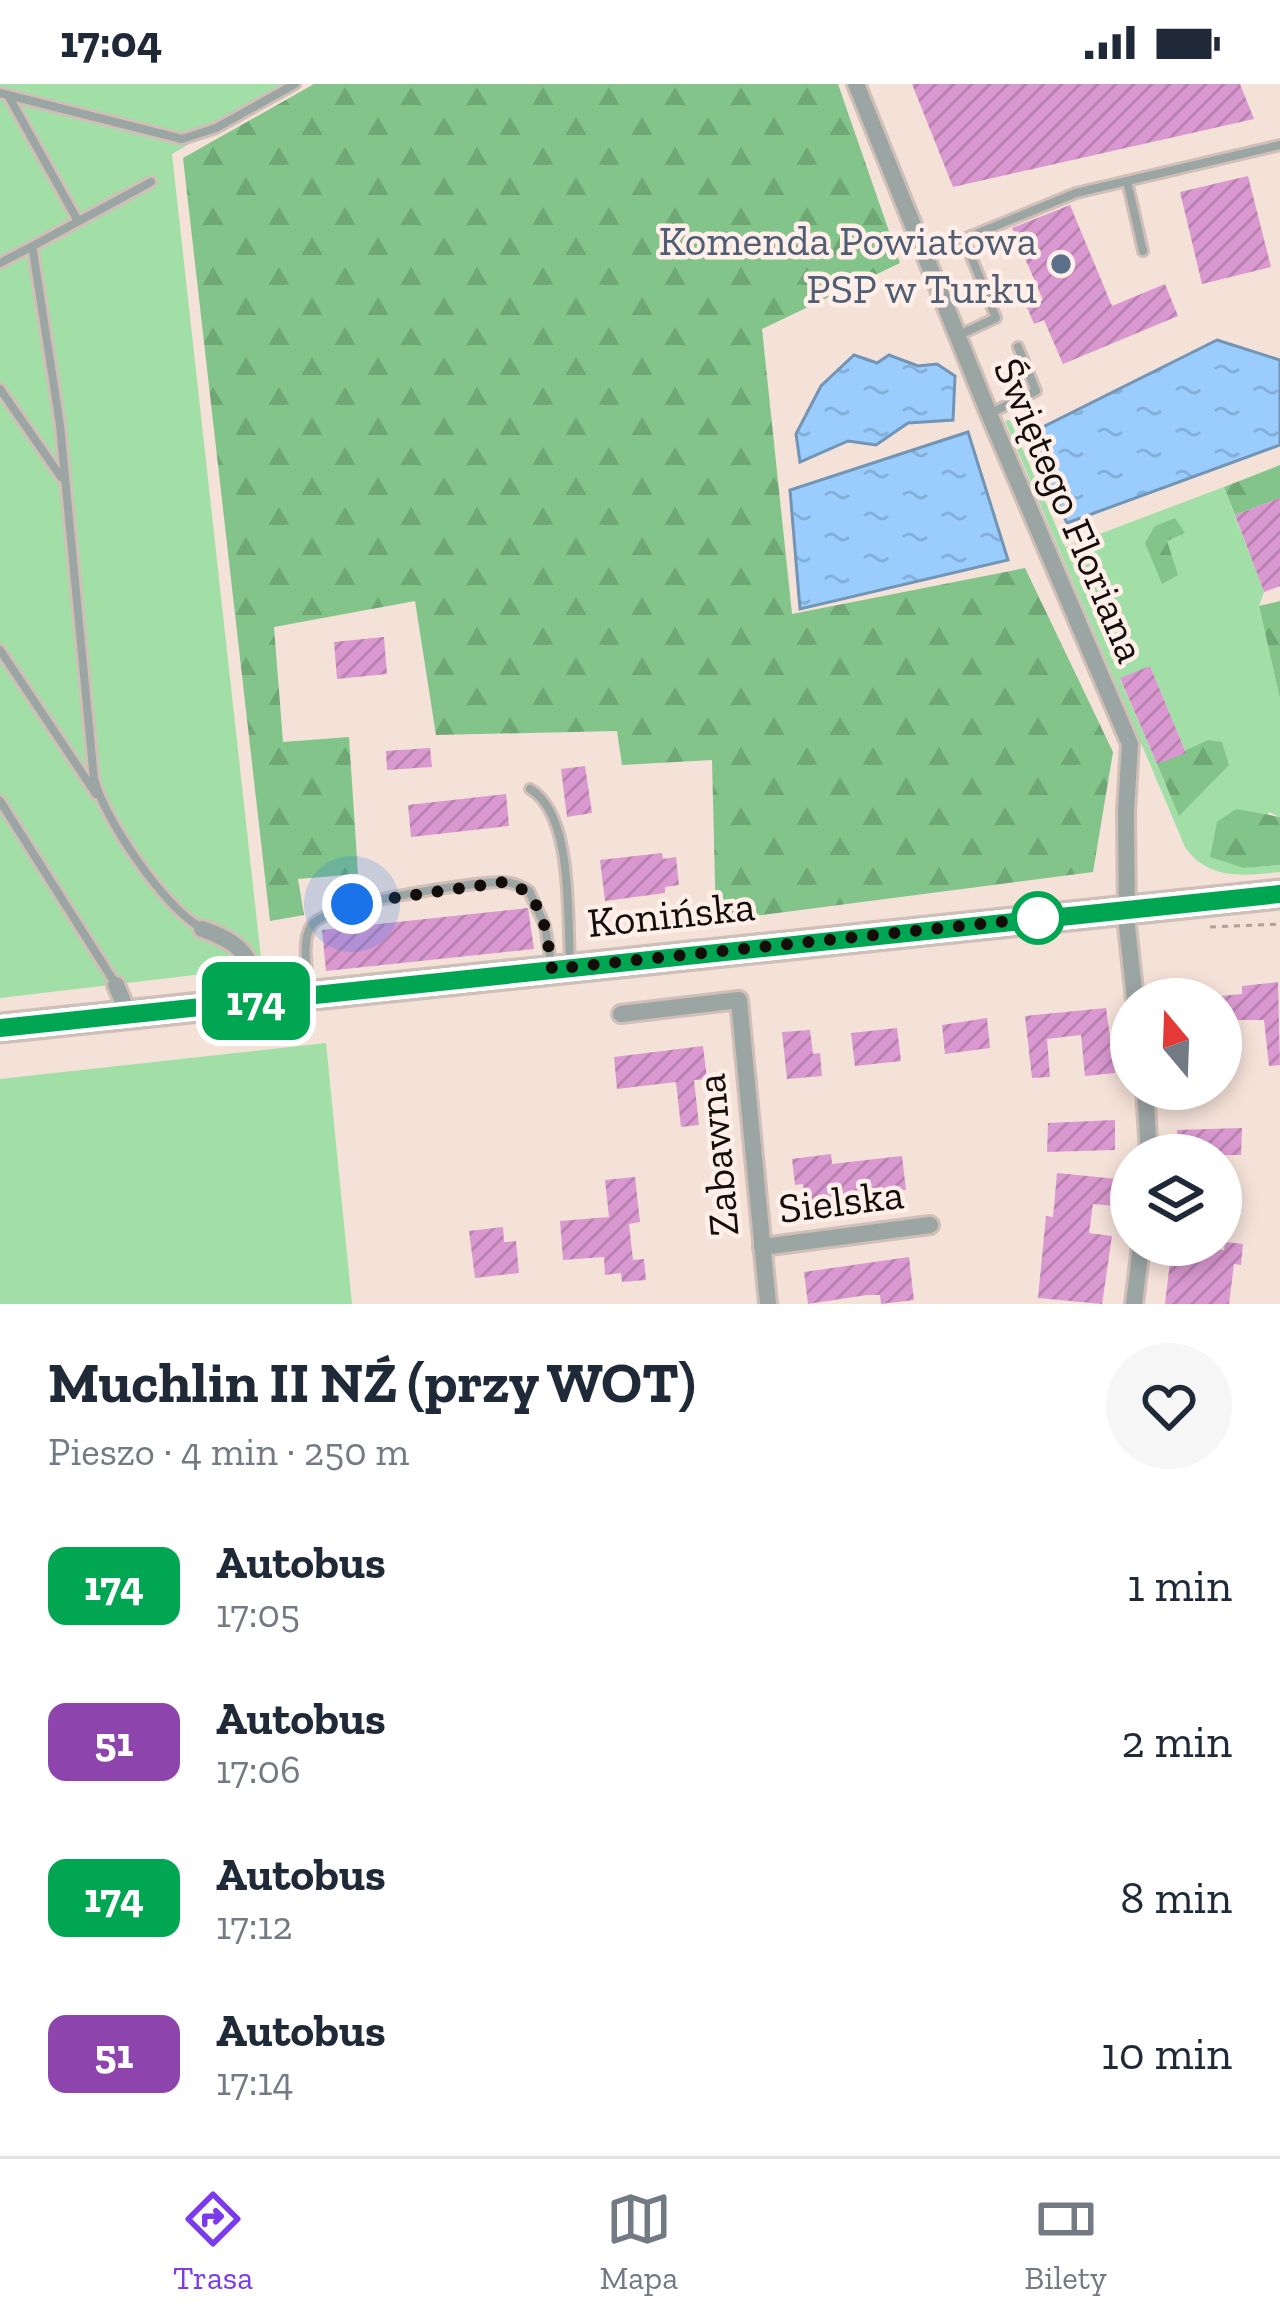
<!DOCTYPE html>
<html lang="pl">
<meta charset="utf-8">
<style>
:root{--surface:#fff;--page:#f6f6f7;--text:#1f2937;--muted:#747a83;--line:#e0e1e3;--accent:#7c3aed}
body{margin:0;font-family:"Zilla Slab",serif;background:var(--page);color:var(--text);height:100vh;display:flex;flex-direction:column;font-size:45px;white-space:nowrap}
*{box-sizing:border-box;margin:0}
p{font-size:39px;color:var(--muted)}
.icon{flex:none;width:66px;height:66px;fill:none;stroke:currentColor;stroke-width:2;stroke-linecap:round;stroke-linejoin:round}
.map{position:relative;height:1220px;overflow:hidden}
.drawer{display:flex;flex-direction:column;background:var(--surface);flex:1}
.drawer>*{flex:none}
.badge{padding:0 24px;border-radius:18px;font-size:42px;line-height:78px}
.needle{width:78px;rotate:341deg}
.controls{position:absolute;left:1110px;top:894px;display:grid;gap:24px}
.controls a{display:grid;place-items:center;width:132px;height:132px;border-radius:50%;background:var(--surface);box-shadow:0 6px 18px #0003;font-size:60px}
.you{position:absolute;width:60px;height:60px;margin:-30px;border:9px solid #fff;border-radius:50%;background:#1a73e8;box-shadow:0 0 0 18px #1a73e833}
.map>.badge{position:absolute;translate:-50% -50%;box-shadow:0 0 0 6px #fff}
.round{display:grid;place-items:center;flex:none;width:126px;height:126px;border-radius:63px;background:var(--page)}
.headline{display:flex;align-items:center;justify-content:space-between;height:204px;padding:0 48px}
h1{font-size:57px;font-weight:700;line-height:90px}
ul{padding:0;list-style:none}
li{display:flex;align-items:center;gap:36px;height:156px;padding:0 48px}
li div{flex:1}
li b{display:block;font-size:45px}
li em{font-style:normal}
li .badge{min-width:132px;font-weight:700;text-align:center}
.status{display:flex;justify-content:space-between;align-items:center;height:84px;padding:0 60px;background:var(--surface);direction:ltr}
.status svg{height:33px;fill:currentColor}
.tabs{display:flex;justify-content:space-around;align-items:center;height:168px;border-top:3px solid var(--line);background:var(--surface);font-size:33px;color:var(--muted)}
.tabs a{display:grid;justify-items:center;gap:6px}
.tabs .on{color:var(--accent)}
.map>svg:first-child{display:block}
</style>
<div class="status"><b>17:04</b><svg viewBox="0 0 49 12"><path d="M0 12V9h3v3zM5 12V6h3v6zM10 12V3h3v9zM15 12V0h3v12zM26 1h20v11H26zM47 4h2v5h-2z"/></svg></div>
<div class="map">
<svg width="1280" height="1220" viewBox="0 0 1280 1220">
<defs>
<pattern id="forest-firs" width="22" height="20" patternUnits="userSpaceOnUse" patternTransform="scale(3)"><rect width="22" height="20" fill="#82c489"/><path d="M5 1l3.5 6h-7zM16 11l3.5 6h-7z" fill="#6fa775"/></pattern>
<pattern id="water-ripples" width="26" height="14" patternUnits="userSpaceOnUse" patternTransform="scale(3)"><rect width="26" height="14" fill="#9acdfe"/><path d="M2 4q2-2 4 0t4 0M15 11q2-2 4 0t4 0" fill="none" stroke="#84afd8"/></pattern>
<pattern id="building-hatch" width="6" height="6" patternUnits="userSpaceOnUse" patternTransform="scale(3)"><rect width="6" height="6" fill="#da98d0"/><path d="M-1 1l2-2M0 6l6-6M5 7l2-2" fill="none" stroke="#ba82b1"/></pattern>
</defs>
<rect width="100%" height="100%" fill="#f4e1d8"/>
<g fill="#a1dfa7" fill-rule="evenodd">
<polygon points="0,0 292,0 172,70 262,883 0,914"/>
<path d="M1010 336 1065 463 1224 403 1264 508 1259 522 1280 615V733L1269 728 1244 784 1280 781V788C1243 792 1208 796 1185 763L1005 337ZM1150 582 1186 669 1208 656 1179 731 1120 595Z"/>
<polygon points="326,959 352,1220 0,1220 0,995"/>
</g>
<g fill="url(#forest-firs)">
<polygon points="314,0 838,0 900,179 762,245 792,530 1025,484 1113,668 1093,788 716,837 712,676 622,681 617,647 436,651 415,517 274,543 283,658 349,653 358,790 298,795 304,831 270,837 183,74"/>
<polygon points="1280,381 1280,421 1277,415 1235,431 1224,403"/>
<polygon points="1175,434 1185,449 1167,457 1178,491 1162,500 1145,459 1155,442"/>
<polygon points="1280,517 1280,615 1259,522"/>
<polygon points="1208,656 1222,658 1229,681 1179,732 1157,680"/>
<polygon points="1236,725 1280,733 1280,781 1244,784 1210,773 1217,738"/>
</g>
<g fill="url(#water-ripples)" stroke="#7294b5" stroke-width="3">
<polygon points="1217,256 1280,276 1280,361 1067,439 1027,351"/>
<polygon points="854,271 877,279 889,271 918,282 937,280 955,292 953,336 908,339 876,361 848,357 800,378 796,350 821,302"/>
<polygon points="968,348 1008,476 800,525 790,406"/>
</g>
<g fill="url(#building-hatch)">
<polygon points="912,0 1240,0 1254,35 953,103"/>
<polygon points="1248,92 1271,183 1202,200 1180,108"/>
<polygon points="1070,121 1112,222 1165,200 1178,232 1063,280 1044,236 1034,240 1027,223 1043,216 1012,144"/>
<polygon points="1280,414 1280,502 1264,508 1235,431"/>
<polygon points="384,553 387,590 337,595 334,558"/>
<polygon points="1150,582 1186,669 1157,680 1120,594"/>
<polygon points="430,664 432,683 387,686 386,667"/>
<polygon points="585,682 592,729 567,733 561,685"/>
<polygon points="506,710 509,742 411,753 408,721"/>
<polygon points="662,769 663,775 676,773 679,801 665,803 665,809 605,817 600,776"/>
<polygon points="528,824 534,865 326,887 322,846"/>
<polygon points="1278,898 1280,981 1269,982 1264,936 1221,936 1221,912 1242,910 1242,902"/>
<polygon points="1106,924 1115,989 1085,992 1081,951 1047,955 1050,993 1032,994 1025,932"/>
<polygon points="987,934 990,964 945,970 942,941"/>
<polygon points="897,944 901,977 855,982 851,949"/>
<polygon points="810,946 813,970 820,969 822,992 787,995 782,948"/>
<polygon points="703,962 707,995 694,996 699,1041 681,1043 676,998 617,1005 614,973"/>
<polygon points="1115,1036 1115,1066 1047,1068 1048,1039"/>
<polygon points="1242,1044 1241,1071 1177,1071 1177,1046"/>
<polygon points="831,1070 832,1080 902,1072 906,1106 889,1107 889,1114 805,1124 803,1100 795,1101 792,1075"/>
<polygon points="1057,1089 1117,1095 1115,1122 1093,1120 1089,1149 1112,1152 1102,1220 1038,1214 1046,1132 1053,1133"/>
<polygon points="635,1093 640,1138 629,1140 633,1176 644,1175 646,1196 622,1198 621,1189 605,1191 604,1173 563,1176 560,1137 609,1133 605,1096"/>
<polygon points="503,1143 504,1158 516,1157 519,1189 475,1194 469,1147"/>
<polygon points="1225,1158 1243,1160 1241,1181 1234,1180 1229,1220 1165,1220 1172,1161 1224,1166"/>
<polygon points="909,1173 914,1216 881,1220 880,1211 867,1211 808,1220 804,1188"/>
</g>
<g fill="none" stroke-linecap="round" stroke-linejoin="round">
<g stroke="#d0bfb7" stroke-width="14">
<g id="service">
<polyline points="0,9 182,55 216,44 295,0"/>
<polyline points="9,13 78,137"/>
<polyline points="1127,97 1143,167"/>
<polyline points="31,163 151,98"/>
<polyline points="927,170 1076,109 1280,61"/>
<path d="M0 179 31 163 33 167 60 341 94 695C106 738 163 821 201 844"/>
<polyline points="959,251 996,234 964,155"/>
<polyline points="0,305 61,393"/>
<polyline points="991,329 1036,307 1018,263"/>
<polyline points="0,566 96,710"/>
<path d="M530 705C573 730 567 829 570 876"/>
<polyline points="0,717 115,899"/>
<path d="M309 907C308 890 301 857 311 842 326 819 472 798 503 798 513 798 521 802 529 807L545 842 551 878"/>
</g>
</g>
<g stroke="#d0bfb7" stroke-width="22">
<g id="minor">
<polyline points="856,0 989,330 1130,660 1126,727 1127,842 1135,915"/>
<path d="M202 845C246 860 250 874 262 916"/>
<polyline points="116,901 128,930"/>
<polyline points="621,930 739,916 768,1220"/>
<polyline points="1145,1005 1149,1071"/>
<polyline points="762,1163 930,1141"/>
<polyline points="1134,1220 1141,1161"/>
</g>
</g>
<g stroke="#d0bfb7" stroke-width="33">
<polyline id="primary" points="0,944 1280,810"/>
</g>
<g stroke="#b0a19a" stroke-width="3" stroke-dasharray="6 6" stroke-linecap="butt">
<polyline points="1210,843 1280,840"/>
<polyline points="1124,930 1131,992"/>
</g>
<use href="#service" stroke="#9ba5a3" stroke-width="8"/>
<use href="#minor" stroke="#9ba5a3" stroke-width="16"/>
<use href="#primary" stroke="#5e6e6b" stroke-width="27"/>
</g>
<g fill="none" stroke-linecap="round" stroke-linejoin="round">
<g stroke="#fff" stroke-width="27">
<polyline id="line" points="0,944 1280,810"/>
</g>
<use href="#line" stroke="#00a651" stroke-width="18"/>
<path stroke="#140e0b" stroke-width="12" stroke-dasharray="0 21.6" d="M352 820 504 798C545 807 546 850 552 885L1038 834"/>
</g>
<circle fill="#5c6f8a" stroke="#ffefe8" stroke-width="4.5" cx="1061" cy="180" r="12"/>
<circle fill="#fff" stroke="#00a651" stroke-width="6" cx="1038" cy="834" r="24"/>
<g text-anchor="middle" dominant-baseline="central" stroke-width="9" stroke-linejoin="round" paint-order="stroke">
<g font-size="42" fill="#4e5e75" stroke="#ffefe8" text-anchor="end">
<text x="1037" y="156">Komenda Powiatowa<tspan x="1037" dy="48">PSP w Turku</tspan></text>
</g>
<g font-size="42" fill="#140e0b" stroke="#ffefe8">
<text transform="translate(1070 426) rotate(67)">Świętego Floriana</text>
<text transform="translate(671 830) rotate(-6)">Konińska</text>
<text transform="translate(717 1071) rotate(-95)">Zabawna</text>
<text transform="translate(841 1117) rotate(-7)">Sielska</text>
</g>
</g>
</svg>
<div class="controls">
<a><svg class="needle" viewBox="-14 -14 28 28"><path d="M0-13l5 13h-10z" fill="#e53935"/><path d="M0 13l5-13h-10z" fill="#747a83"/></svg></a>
<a><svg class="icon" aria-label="layers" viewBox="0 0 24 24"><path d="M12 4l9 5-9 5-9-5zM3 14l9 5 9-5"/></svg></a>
</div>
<div class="you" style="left:352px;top:820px"></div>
<b class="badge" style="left:256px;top:917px;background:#00a651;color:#fff">174</b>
</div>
<section class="drawer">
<div class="headline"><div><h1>Muchlin II NŹ (przy WOT)</h1><p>Pieszo · 4 min · 250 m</p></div><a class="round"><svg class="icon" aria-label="heart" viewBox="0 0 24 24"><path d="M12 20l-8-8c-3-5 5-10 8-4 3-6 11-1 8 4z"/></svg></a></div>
<ul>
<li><span class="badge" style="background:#00a651;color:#fff">174</span><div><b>Autobus</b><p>17:05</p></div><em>1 min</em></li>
<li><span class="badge" style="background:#8e44ad;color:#fff">51</span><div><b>Autobus</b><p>17:06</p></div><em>2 min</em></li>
<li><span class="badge" style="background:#00a651;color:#fff">174</span><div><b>Autobus</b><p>17:12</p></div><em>8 min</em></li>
<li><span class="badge" style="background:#8e44ad;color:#fff">51</span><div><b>Autobus</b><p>17:14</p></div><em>10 min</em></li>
</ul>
</section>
<nav class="tabs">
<a class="on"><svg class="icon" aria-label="directions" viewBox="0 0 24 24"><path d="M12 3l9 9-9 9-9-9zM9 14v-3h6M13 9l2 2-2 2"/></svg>Trasa</a>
<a><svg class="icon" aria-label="map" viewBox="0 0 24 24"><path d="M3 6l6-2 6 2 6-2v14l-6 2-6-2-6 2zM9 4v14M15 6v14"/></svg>Mapa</a>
<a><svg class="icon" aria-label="tickets" viewBox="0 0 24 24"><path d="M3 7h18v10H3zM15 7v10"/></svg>Bilety</a>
</nav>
